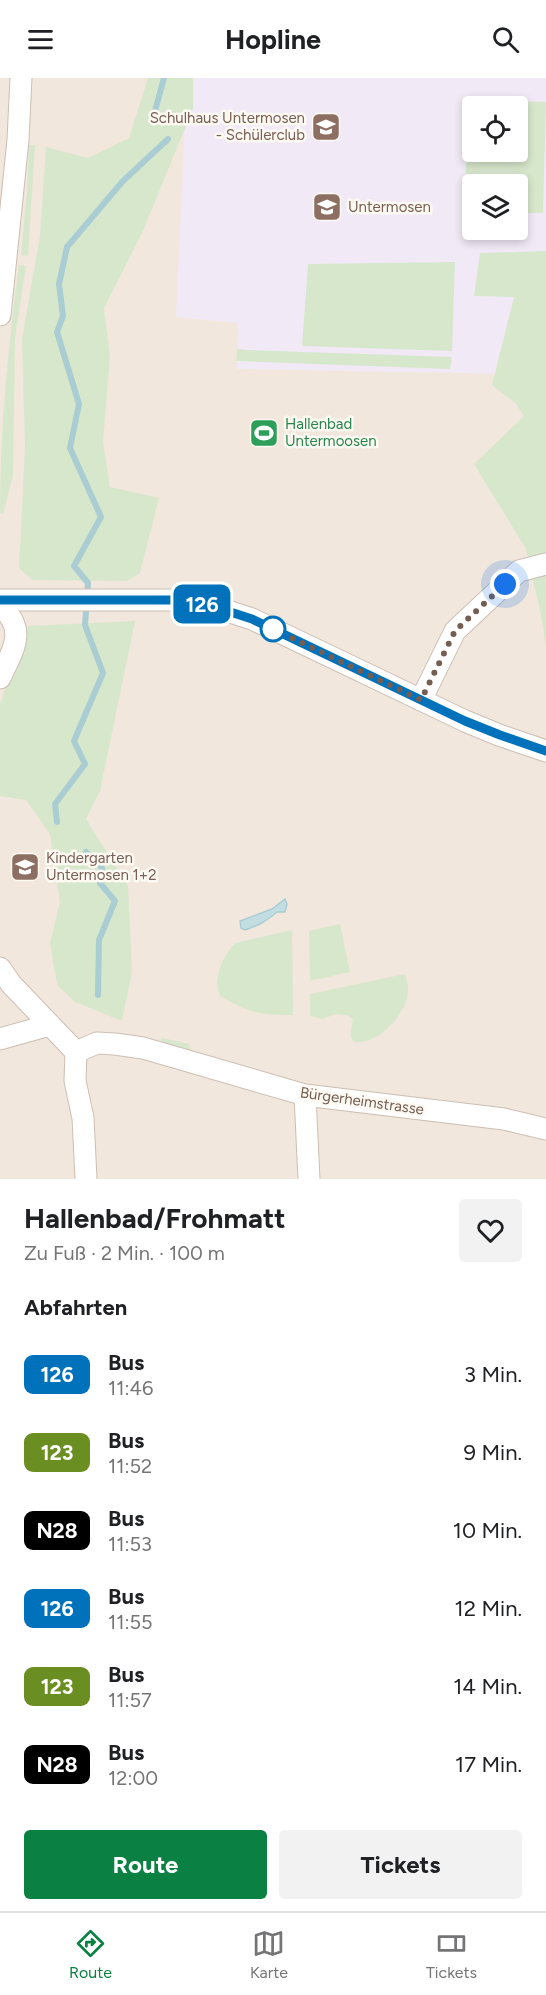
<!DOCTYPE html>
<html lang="de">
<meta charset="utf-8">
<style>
:root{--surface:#fff;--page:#f2f2f2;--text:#202124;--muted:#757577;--line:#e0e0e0;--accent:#0b8043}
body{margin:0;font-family:Figtree,sans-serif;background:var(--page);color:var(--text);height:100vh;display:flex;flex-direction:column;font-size:22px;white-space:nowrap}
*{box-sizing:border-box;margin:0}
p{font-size:20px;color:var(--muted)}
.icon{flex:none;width:33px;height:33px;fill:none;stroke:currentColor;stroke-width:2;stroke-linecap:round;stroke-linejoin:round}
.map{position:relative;height:1101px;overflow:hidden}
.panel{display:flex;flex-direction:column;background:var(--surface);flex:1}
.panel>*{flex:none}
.badge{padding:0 12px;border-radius:9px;font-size:21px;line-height:39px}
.buttons{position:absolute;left:462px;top:18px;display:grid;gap:12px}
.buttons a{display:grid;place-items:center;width:66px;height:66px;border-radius:6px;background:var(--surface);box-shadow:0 3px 9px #0003;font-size:30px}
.you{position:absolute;width:30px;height:30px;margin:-15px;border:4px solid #fff;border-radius:50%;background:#1a73e8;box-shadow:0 0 0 9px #1a73e833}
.map>.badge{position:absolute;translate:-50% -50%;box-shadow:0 0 0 3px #fff}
h2{padding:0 24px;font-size:22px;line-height:54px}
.round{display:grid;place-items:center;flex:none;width:63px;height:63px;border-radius:6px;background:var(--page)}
.head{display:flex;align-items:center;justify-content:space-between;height:102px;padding:0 24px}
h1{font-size:28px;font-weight:700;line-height:45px}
.primary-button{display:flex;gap:12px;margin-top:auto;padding:12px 24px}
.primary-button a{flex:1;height:69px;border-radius:6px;background:var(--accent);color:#fff;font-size:24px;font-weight:700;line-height:69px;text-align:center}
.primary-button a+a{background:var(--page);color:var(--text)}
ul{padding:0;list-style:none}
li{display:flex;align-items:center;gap:18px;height:78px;padding:0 24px}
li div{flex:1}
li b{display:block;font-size:22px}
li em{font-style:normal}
li .badge{min-width:66px;font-weight:700;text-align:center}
header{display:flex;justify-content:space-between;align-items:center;height:78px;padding:0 24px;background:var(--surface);font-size:27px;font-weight:700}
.tabs{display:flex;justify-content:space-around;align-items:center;height:84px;border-top:2px solid var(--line);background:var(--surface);font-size:16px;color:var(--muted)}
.tabs a{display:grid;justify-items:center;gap:3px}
.tabs .active{color:var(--accent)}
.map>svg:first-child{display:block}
</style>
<header><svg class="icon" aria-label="menu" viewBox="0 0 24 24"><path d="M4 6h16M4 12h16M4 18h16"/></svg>Hopline<svg class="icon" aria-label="search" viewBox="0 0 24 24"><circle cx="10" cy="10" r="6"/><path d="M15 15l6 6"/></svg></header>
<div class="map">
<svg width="546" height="1101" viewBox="0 0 546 1101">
<rect width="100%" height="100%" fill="#fbf5ec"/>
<path fill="#f2e7dc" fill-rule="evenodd" d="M0 0H546V1101H0ZM472 28H518V74H472ZM472 106H518V152H472Z"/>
<path fill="#f2e9f7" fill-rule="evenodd" d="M187 0H546V190L516 296 237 291 238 245 176 239ZM472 28H518V74H472ZM472 106H518V152H472Z"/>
<g fill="#d7e7cc" fill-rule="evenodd">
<polygon points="148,0 193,0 193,31 142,155 104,230 110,279 103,364 110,409 159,420 140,495 127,503 32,502 19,490 25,370 22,261 40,158 46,69 88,80 129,60"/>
<path d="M469 21 546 24 543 135H518V106H472V133H464ZM472 28H518V74H472Z"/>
<polygon points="29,67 35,67 28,178 21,177 27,113"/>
<polygon points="546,173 546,571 542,541 526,471 474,386 524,338 516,326 492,307 514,219 474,218 480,175"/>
<polygon points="455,184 452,273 302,268 308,186"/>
<path d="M19 187 26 188 15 260 13 397 3 436 0 435C0 352 8 270 19 187Z"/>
<polygon points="237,271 249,272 452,279 450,291 236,283"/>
<polygon points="135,543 100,713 86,741 128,808 132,894 122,943 75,924 57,907 50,865 60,824 50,756 26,722 0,718 0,626 28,548"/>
<polygon points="340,846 350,894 310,903 309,853"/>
<path d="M292 852 293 937C258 937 250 935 220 918 212 901 223 878 235 865Z"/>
<path d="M405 896C406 900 408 906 408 910 409 928 393 948 379 957 372 962 364 963 356 965 347 958 351 952 353 942L348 937 336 936 322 941 310 938V916Z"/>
<polygon points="162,960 189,966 191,973 167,969 161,962"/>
</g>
<path fill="#c3dee3" stroke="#aacdd3" stroke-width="1.5" d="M285 821 287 826 285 834H277C266 843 260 847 245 852L241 850 240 843 272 831Z"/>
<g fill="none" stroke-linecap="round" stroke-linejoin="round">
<g stroke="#aacdd3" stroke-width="6">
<polyline points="155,33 164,0"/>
<polyline points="57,744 55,726 85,686 74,663 103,595 85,547 88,505 74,488 101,439 70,370 79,326 57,254 63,238 59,206 67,169 123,103 168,61"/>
<polyline points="86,774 102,790 100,805 115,823 99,862 98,917"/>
</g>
<g stroke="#ccbeb3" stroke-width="23">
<g id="minor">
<polyline points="0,237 18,62 21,0"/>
<polyline points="0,522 177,522 215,529 252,541 465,643 499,657 546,673"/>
<path d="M0 527C28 553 13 571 0 600"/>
<polyline points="421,622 455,553 519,493 546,486"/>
<polyline points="0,890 11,906 76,974 75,1003 83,1040 86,1101"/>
<polyline points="0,961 50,947"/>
<polyline points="76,974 97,965 115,966 143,970 305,1017 504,1041 546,1051"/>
<polyline points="305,1017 309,1101"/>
</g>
</g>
<use href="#minor" stroke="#fff" stroke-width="21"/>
</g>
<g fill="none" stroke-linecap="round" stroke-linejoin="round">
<g stroke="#fff" stroke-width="14">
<polyline id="line" points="0,522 177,522 215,529 252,541 465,643 500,657 546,673"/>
</g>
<use href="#line" stroke="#0072bc" stroke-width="9"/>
<polyline stroke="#745d51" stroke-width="6" stroke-dasharray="0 10.8" points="273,551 421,622 455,553 505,506"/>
</g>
<defs>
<g id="school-square" transform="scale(1.5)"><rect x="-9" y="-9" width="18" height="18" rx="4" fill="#8d6e63" stroke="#fdf9f3"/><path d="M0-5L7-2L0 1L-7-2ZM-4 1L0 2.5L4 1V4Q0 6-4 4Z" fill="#fff"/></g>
<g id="stadium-square" transform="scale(1.5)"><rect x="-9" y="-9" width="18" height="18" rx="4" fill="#2e9e5b" stroke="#fdf9f3"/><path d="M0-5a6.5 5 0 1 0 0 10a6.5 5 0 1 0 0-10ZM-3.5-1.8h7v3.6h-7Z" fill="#fff"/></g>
</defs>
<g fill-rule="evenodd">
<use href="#school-square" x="326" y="49"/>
<use href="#school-square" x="327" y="129"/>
<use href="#stadium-square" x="264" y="355"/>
<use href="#school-square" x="25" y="789"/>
</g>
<circle fill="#fff" stroke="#0072bc" stroke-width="3" cx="273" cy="551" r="12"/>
<g text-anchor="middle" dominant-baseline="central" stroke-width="5" stroke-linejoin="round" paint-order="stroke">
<g font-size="15" fill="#785e54" stroke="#fdf9f3" text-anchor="start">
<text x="305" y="40" text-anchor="end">Schulhaus Untermosen<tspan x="305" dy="17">- Schülerclub</tspan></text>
<text x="348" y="129">Untermosen</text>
<text x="46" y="780">Kindergarten<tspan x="46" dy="17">Untermosen 1+2</tspan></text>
</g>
<g font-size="15" fill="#27864d" stroke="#fdf9f3" text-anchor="start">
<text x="285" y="346">Hallenbad<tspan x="285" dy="17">Untermoosen</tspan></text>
</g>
<g font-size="15" fill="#745d51" stroke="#fdf9f3">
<text transform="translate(362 1023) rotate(8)">Bürgerheimstrasse</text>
</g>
</g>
</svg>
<div class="buttons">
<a><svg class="icon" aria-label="locate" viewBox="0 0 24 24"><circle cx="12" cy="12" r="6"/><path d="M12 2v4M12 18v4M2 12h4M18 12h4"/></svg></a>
<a><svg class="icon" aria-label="layers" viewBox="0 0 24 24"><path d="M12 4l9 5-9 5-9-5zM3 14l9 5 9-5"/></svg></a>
</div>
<div class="you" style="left:505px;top:506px"></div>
<b class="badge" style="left:202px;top:526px;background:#0072bc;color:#fff">126</b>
</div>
<section class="panel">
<div class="head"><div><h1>Hallenbad/Frohmatt</h1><p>Zu Fuß · 2 Min. · 100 m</p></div><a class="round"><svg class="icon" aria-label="heart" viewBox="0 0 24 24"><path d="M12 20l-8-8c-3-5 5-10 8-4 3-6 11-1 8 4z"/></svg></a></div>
<h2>Abfahrten</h2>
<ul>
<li><span class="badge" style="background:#0072bc;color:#fff">126</span><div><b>Bus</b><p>11:46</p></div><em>3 Min.</em></li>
<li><span class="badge" style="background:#6b8e23;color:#fff">123</span><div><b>Bus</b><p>11:52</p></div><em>9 Min.</em></li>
<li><span class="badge" style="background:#000;color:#fff">N28</span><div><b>Bus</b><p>11:53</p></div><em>10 Min.</em></li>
<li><span class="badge" style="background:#0072bc;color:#fff">126</span><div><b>Bus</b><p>11:55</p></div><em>12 Min.</em></li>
<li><span class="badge" style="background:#6b8e23;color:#fff">123</span><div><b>Bus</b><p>11:57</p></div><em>14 Min.</em></li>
<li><span class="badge" style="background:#000;color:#fff">N28</span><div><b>Bus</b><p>12:00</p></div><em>17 Min.</em></li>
</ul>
<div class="primary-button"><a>Route</a><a>Tickets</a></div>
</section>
<nav class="tabs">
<a class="active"><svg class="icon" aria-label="directions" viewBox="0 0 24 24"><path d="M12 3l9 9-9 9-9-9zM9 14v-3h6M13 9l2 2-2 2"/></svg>Route</a>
<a><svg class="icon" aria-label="map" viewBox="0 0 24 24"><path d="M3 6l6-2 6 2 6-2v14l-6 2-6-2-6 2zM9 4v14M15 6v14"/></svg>Karte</a>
<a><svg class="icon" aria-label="tickets" viewBox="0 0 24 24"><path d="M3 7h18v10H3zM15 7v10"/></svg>Tickets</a>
</nav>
